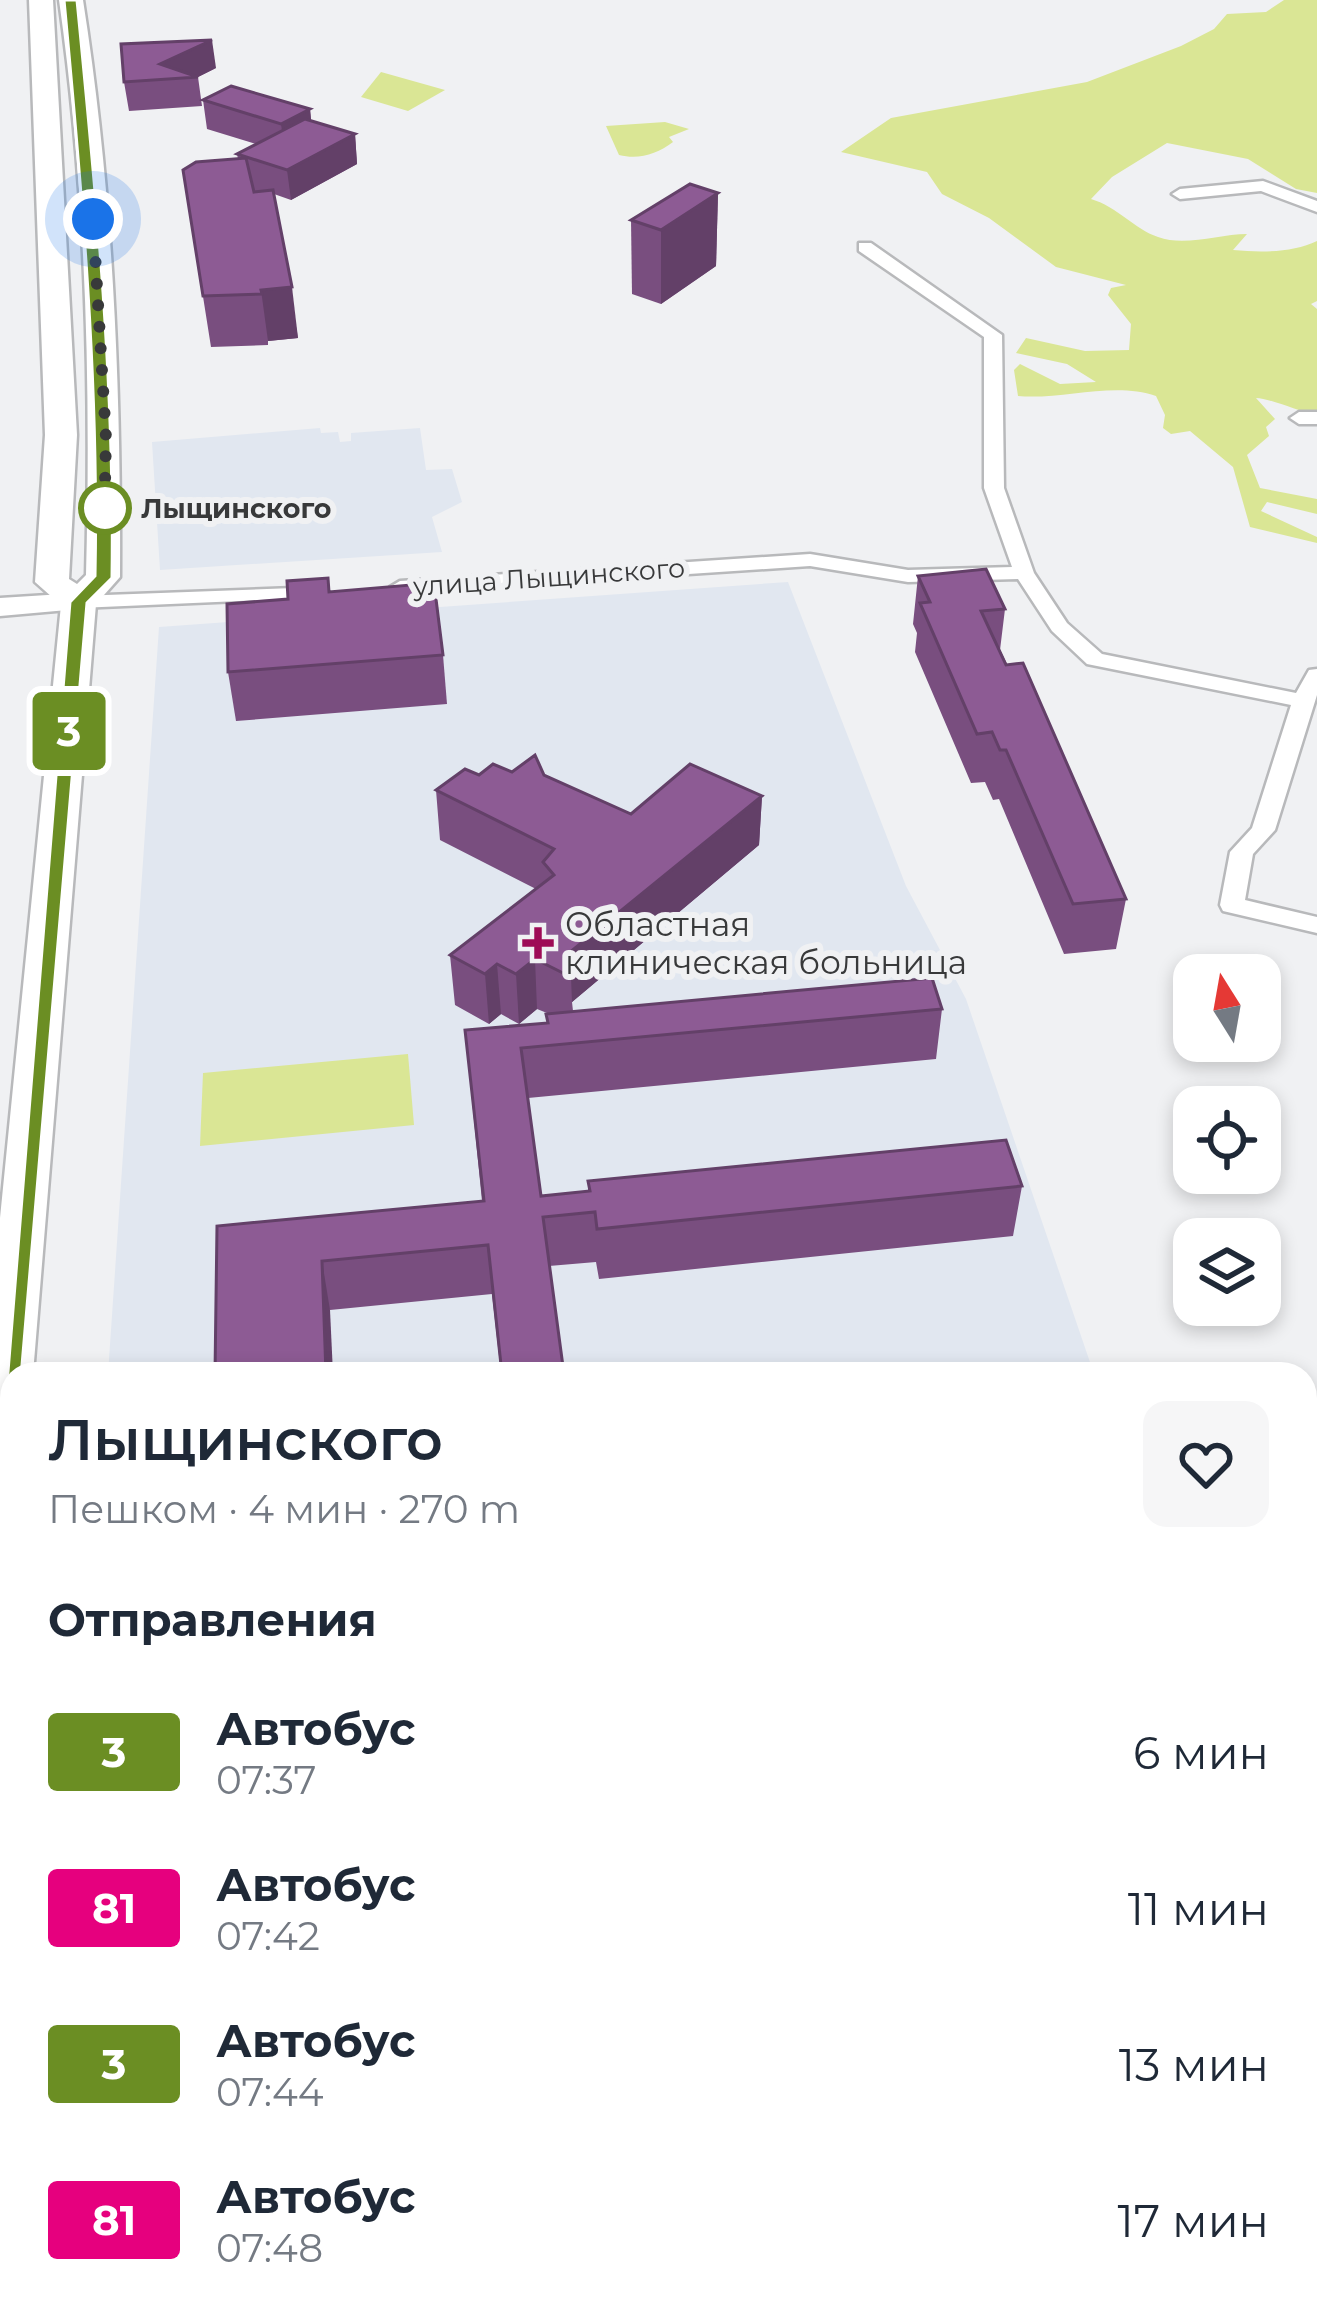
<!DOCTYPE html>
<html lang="ru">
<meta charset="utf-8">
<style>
:root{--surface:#fff;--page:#f6f6f7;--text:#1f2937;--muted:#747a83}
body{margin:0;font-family:Montserrat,sans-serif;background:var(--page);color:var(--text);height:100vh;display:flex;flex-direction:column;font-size:45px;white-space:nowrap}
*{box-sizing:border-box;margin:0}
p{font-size:39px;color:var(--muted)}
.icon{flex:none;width:66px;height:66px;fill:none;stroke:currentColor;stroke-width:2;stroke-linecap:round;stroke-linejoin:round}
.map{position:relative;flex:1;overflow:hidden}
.side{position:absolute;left:0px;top:1362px;width:1317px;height:963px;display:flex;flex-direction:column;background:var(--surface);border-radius:36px 36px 0 0;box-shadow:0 6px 18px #0003}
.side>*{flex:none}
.badge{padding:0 24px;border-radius:9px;font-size:42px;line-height:78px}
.needle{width:78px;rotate:349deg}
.controls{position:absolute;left:1173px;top:954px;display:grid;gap:24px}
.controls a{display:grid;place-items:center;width:108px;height:108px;border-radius:24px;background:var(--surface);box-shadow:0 6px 18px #0003;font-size:60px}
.you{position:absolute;width:60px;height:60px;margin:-30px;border:9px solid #fff;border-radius:50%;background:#1a73e8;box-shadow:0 0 0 18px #1a73e833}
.map>.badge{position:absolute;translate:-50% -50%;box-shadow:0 0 0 6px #fff}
h2{padding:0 48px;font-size:45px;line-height:108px}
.round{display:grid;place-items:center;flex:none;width:126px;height:126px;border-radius:24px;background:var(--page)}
.headline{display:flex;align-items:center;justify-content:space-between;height:204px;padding:0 48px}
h1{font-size:57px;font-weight:600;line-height:90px}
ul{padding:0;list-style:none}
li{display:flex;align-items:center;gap:36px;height:156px;padding:0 48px}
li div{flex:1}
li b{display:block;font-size:45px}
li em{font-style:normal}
li .badge{min-width:132px;font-weight:700;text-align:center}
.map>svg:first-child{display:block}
</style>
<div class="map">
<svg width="1317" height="2323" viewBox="0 0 1317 2323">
<rect width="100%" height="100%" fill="#f0f1f3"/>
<g fill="#e1e7f0">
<polygon points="320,428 321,433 338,432 340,442 351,441 351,433 420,428 426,470 452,469 462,502 432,517 442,552 160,570 152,442"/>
<polygon points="788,582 906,886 966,999 1094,1374 108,1374 159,627"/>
<polygon points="1305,1994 1317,2029 1317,2323 37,2323 37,2313 1305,2313"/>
</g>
<g fill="#dae695">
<path d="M1284 0H1317V193L1296 189 1248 159 1167 143 1112 177 1091 199C1118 207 1134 229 1158 237 1185 247 1219 234 1247 234L1233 250C1264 253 1294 252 1317 241V301L1311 304 1317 309V415C1297 411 1269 398 1256 398L1275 419 1266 427 1269 436 1247 455 1260 488 1317 499V514L1267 502 1261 511 1317 537V543L1250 527 1233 467 1190 431 1171 434 1163 428 1165 415 1156 396C1114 381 1062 400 1018 396L1014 370 1020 364 1060 384 1096 382 1067 364 1016 353 1026 338 1085 351 1129 350 1131 324 1108 295 1111 288 1126 285 1056 267 989 218 942 194 927 172 841 152 891 118 1087 82 1181 46 1214 29 1227 14 1266 12Z"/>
<polygon points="381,72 445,90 408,111 361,97"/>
<path d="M665 122 689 129 669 137 673 142C657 154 639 160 619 155L606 126Z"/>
<polygon points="408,1054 414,1125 200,1146 203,1073"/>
<polygon points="1305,2196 1317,2201 1317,2323 1002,2323 1006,2313 1305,2313"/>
<polygon points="48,2313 253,2313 254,2323 48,2323"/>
</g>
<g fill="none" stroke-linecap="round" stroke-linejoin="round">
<g stroke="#b8b9bb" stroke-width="5">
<g id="street">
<polygon points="1263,181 1317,201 1317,212 1261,191 1180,199 1172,194 1180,189"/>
<polygon points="859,243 871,243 1002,335 1004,488 1034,573 1067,623 1102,654 1296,693 1309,670 1317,669 1317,695 1275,830 1253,854 1245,900 1317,917 1317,933 1223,911 1220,905 1230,852 1252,828 1291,705 1087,664 1052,631 1018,579 908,582 810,566 400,593 390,587 400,581 810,554 908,570 1012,567 984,488 984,337 859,251"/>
<polygon points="1317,412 1317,424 1299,424 1290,418 1299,412"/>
<polygon points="320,587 330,593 327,597 79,608 69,602 79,596"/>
</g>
</g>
<g stroke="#b8b9bb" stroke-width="5">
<polygon id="secondary" points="79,593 94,602 90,608 0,616 0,598"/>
</g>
<g stroke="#b8b9bb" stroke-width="5">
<path id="primary" d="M29 0H53L77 435 69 579 77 584 86 575C91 382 86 191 59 0H83C113 192 121 383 120 577L96 604 33 1374H12V1488L0 1492V1218L61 605 35 582 45 435Z"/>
</g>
<use href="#street" fill="#fff" fill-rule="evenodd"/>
<use href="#secondary" fill="#fff" fill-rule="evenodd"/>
<use href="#primary" fill="#fff" fill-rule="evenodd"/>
</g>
<g fill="#794e7f">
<polygon points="216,68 198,77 202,106 129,111 124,82"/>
<polygon points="203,100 310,109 311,121 355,134 357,164 291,200 274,194 298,338 268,341 268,345 211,347 183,170 238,159 237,154 256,144 207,129"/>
<polygon points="718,193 716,266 661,304 632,294 631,220"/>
<polygon points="918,576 1005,609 1000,650 1126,899 1116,949 1064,954 999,799 993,800 985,782 971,783 915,652 917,633 913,624"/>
<polygon points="329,592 443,655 447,704 236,721 228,672 288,599"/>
<polygon points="512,772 544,775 631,814 762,796 759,845 572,1002 573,1011 942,1009 936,1059 528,1098 541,1196 588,1191 588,1181 1022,1186 1013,1236 599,1279 596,1262 549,1266 564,1374 501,1374 492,1294 330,1310 217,1226 482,1201 465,1030 547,1023 547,1013 537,1009 519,1024 501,1014 489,1024 455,1005 450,955 536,889 440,840 436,790 479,775"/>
</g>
<g fill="#634068">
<polygon points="212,40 216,68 198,77 160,64"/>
<polygon points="310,109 313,139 285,153 281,124"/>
<polygon points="355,134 357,164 291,200 287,170"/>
<polygon points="718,193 716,266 661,304 661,230"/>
<polygon points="292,287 298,338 268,341 261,290"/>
<polygon points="762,796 759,845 572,1002 571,977 564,957"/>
<polygon points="535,959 537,1009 519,1024 516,974"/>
<polygon points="497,964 501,1014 489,1024 485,974"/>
<polygon points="322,1261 330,1310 333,1374 326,1374"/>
</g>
<g fill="#8d5b94" stroke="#634068" stroke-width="3">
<polygon points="212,40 160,64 198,77 124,82 121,44"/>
<polygon points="231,86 310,109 281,124 203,100"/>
<polygon points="305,119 355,134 287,170 237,154"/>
<polygon points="246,158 254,192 273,190 292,287 261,290 262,294 203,296 183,170 196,162"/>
<polygon points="690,184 718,193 661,230 631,220"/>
<polygon points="986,569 1005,609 981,611 1006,665 1023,663 1126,899 1073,904 1006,750 1000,750 992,732 977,734 920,603 930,602 918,576"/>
<polygon points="328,578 329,592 434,583 443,655 228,672 227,604 288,599 287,581"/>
<polygon points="535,755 544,775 631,814 690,764 762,796 564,957 571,977 535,959 516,974 497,964 485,974 450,955 554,875 543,862 554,849 436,790 465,769 479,775 493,764 512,772"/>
<polygon points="932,978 942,1009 521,1048 541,1196 590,1191 588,1181 1006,1140 1022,1186 597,1229 595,1212 543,1217 564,1374 502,1374 488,1245 322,1261 326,1374 215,1374 217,1226 484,1201 465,1030 548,1023 546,1014"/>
</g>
<path fill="#6b8e23" stroke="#fff" stroke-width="3" d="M64 0H77C96 193 115 383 112 578L87 603 13 1471 0 1482V1471L70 602 95 576C99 383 82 193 64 0Z"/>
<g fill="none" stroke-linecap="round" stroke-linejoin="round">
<polyline stroke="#38393a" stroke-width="12" stroke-dasharray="0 21.6" points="93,219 106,438 104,531 105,508"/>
</g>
<circle fill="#fff" stroke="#6b8e23" stroke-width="6" cx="105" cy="508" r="24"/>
<path fill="#9e0b56" stroke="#f0f1f3" stroke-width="4.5" d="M532 925h12v12h12v12h-12v12h-12v-12h-12v-12h12z"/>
<g text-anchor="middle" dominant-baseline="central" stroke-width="12" stroke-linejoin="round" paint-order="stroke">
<g font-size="27" font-weight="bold" fill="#38393a" stroke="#f0f1f3" text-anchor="start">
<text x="141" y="508">Лыщинского</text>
</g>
<g font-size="27" fill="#38393a" stroke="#f0f1f3">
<text transform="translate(549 577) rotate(-4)">улица Лыщинского</text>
</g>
<g font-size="33" fill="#38393a" stroke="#f0f1f3" text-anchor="start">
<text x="565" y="924">Областная<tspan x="565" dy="38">клиническая больница</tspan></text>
</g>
</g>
</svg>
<div class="controls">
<a><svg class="needle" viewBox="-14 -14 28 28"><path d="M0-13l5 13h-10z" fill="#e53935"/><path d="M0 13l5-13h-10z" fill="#747a83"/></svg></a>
<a><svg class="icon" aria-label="locate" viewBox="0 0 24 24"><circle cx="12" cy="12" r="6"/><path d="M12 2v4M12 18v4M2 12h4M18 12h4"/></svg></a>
<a><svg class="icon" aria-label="layers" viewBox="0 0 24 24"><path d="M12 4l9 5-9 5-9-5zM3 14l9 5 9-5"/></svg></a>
</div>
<div class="you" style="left:93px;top:219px"></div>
<b class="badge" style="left:69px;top:731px;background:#6b8e23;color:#fff">3</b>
<section class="side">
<div class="headline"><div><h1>Лыщинского</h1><p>Пешком · 4 мин · 270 m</p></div><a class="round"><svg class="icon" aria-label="heart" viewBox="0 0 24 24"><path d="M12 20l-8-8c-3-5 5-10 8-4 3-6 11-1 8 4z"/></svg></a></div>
<h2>Отправления</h2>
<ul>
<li><span class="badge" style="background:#6b8e23;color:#fff">3</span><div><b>Автобус</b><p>07:37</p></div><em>6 мин</em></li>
<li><span class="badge" style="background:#e6007e;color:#fff">81</span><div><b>Автобус</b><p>07:42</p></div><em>11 мин</em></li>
<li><span class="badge" style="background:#6b8e23;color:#fff">3</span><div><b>Автобус</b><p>07:44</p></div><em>13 мин</em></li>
<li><span class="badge" style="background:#e6007e;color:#fff">81</span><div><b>Автобус</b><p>07:48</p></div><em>17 мин</em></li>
</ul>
</section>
</div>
